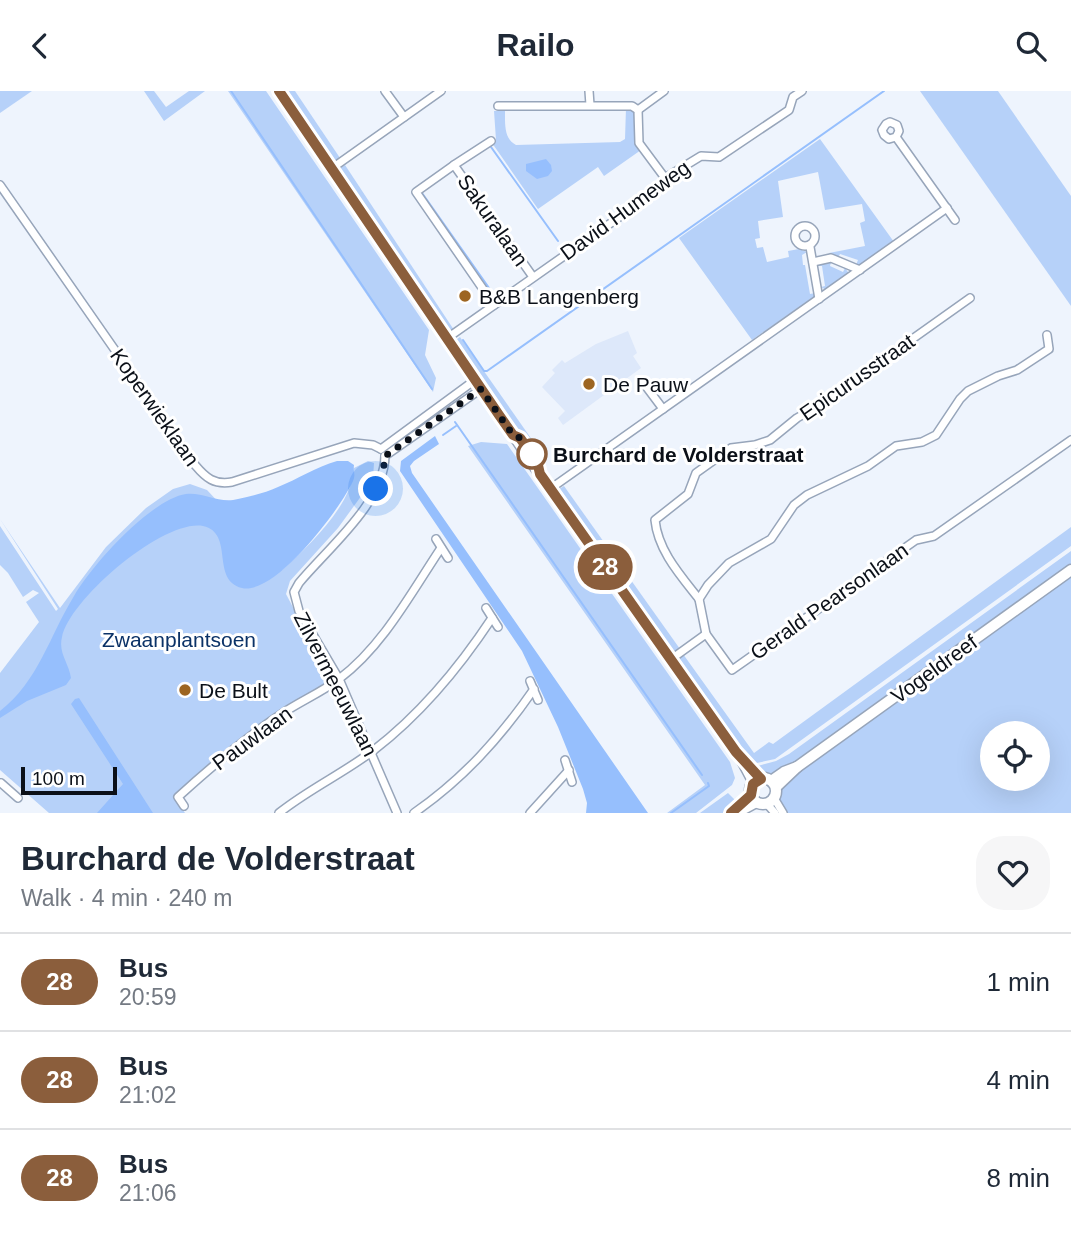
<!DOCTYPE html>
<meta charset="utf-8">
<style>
:root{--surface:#fff;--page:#f6f6f7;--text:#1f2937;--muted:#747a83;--line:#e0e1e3}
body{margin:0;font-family:Helvetica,sans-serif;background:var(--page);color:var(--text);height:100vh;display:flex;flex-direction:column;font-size:26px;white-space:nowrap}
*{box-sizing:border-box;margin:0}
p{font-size:23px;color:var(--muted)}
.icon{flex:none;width:38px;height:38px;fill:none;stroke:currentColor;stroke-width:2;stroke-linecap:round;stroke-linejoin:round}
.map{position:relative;height:722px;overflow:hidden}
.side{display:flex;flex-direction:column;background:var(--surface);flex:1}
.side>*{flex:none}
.badge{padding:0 14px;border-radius:23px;font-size:24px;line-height:46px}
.tools{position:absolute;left:980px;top:630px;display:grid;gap:14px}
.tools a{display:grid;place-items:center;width:70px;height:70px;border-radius:50%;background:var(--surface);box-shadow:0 7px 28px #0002;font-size:35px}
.scale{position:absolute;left:21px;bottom:18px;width:96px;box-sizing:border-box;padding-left:7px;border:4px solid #0b1018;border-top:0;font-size:19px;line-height:24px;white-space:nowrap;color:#0b1018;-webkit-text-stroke:5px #fff;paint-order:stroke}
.you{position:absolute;width:35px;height:35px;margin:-18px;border:5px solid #fff;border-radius:50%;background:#1a73e8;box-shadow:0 0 0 10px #1a73e833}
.map>.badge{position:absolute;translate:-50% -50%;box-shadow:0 0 0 4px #fff}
.round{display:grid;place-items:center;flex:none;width:74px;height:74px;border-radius:28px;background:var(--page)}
.head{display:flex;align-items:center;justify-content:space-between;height:119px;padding:0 21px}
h1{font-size:33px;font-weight:600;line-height:52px}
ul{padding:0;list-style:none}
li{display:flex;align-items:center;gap:21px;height:98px;padding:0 21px;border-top:2px solid var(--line)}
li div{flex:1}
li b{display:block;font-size:26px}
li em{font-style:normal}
li .badge{min-width:77px;font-weight:700;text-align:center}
header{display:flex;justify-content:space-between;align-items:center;height:91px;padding:0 21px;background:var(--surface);font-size:32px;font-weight:600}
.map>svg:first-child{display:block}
</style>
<header><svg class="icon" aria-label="back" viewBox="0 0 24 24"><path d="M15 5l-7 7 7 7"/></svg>Railo<svg class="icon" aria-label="search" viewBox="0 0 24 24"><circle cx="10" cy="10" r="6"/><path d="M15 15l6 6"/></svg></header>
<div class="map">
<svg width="1071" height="722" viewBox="0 0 1071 722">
<rect width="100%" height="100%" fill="#eef4fd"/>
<polygon fill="#dde8fa" points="628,240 637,262 633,265 641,277 563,334 558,327 565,320 542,296 555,282 552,279 562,269 565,272 596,253"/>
<g fill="#b6d1f9" fill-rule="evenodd">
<polygon points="0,0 32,0 0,22"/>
<polygon points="144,0 154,0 166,16 189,0 205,0 164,30"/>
<polygon points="228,0 266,0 429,239 425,264 436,287 433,301"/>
<polygon points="283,0 295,0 340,67 331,72"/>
<polygon points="920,0 998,0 1071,105 1071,215"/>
<path d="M626 17 636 21 641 59 604 85 598 76 538 118 492 52 496 49 494 20H505C505 33 504 48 516 54L620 51 625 48Z"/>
<polygon points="820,48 894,151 860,175 856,174 858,169 840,163 838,167 829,162 865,155 860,132 865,130 862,113 825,119 818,81 778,90 783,126 758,130 760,147 755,148 757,157 763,156 767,171 789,166 788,160 799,158 807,161 802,164 803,174 805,174 810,203 815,202 815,205 752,249 679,147"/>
<polygon points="345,74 454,239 448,244 336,80"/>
<polygon points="829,170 831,171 830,175 843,181 845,177 848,181 847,185 826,199 821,196 825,195 822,175 817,175 819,173"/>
<polygon points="460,246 535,353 530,357 511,336 453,251"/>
<polygon points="481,351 507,353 730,671 735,687 732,694 696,722 667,722 705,694 468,355"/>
<path d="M368 370 374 372 373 387 367 397 338 437 290 490 286 503 330 587 328 591C272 626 222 660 174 705L185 722H49L0 679V582L39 531 26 511 39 502 33 499 23 506 8 482 0 474V435L56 520 58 518 0 428 60 517 106 456 146 417 173 398 190 393 207 399 282 479C308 456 353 413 354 377Z"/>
<polygon points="564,395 680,558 674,563 668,562 556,400"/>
<polygon points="1071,436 1071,455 775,668 752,673 732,651 676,573 677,567 683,563 754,662 769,651 773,653"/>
<polygon points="1071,460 1071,475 800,669 771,685 761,683 754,676 776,670 789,663"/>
<path d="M1071 483V722H786L778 707 784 693 817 666ZM992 642H1038V688H992Z"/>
<polygon points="728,702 737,711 725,722 700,722"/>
</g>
<g fill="#96bffd">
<polygon points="546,68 551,74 552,80 548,85 537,88 526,80 526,73"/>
<polygon points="435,345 439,353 414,370 410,375 412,382 648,722 586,722 587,712 583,698 558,636 522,560 400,380 401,370"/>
<path d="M337 370H348L354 374C353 381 356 383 353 390 341 417 275 505 242 497 210 489 235 442 203 435 163 428 70 508 62 546 58 562 69 572 71 587L66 594 27 610 0 627V620C38 591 50 544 74 505 91 475 151 408 186 403 204 401 219 413 238 408 251 405 265 402 278 396 298 388 316 376 337 370Z"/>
<polygon points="79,607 153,722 97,722 123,693 71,613 75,608"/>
</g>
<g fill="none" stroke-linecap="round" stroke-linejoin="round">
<g stroke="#96bffd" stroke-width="2">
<polyline points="231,0 432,298"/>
<polyline points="491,56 558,150"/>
<polyline points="422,102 494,204"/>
<polyline points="463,249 484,280 487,280 884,0"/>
<polyline points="455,331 702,684"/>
<polyline points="443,344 456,335"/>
<polyline points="671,722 709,695 708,692"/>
</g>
<g stroke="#97a5ba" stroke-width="10">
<g id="minor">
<polyline points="280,0 534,377 736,661 753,693"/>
<polyline points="385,0 404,26"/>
<polyline points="589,0 590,14"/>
<polyline points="498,15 632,15 638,19 639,52 665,87"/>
<polyline points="638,19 664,0"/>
<polyline points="896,46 899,40 897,34 890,31 886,33 882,39 884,44 889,48 896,46 955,129"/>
<polyline points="491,50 454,74 533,186"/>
<polyline points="454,74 416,101 494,214"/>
<polyline points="331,78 441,0"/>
<path d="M0 94 195 374C206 387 214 394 232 391L354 352 373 354 381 358"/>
<circle cx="805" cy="145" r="10"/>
<polyline points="810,156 819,208"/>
<polyline points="813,171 831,167 860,179"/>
<polyline points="446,248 662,96 665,87 701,65 719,66 789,19 793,6 802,0"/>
<polyline points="645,294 663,318"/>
<path d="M513 344C527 350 537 368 540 382"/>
<polyline points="381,358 475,289"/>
<path d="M385 365C384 412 328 457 299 492L294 501 299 520 339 588 397 722"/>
<polyline points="385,365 481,298"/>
<polyline points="550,398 947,117"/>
<polyline points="436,448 448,467"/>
<path d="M699 508C681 485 658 460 655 429L688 403 696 382 731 357 755 354 770 349 797 327 818 315 970 207"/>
<polyline points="486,517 498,536"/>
<polyline points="706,543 699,508 708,494 729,472 771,448 794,414 807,404 868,375 896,355 922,351 936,344 960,308 968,300 998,285 1017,279 1049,258 1047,244"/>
<polyline points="670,569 706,543 732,579 916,449 934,445 1071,349"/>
<polyline points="530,590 538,609"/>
<polyline points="739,664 761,688"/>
<polyline points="565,669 572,691"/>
<polyline points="1,692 18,707"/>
<polyline points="774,707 783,722"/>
<polyline points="767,713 775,722"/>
<path d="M184 715 178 706C211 676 246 646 283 622 301 610 322 601 339 588 383 555 411 502 441 457"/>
<path d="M279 722C309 698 344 682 374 659 422 622 459 577 492 527"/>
<path d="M414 722C463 688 500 647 534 598"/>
<polyline points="530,722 569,679"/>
</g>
</g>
<g stroke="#97a5ba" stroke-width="13">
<g id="major">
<circle cx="763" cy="700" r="13"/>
<polyline points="771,690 784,681 797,676"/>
<polyline points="776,696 797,676 1071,479"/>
<polyline points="731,722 751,704"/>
<polyline points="736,722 756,711"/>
</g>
</g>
<use href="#minor" stroke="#fff" stroke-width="7"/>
<use href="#major" stroke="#fff" stroke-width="10"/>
</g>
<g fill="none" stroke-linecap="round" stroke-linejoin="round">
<g stroke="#fff" stroke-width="16">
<polyline id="line" points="279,0 499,324 513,344 520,347 537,370 540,383 736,661 761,688 753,693 751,704 731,722"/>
</g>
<use href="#line" stroke="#8b5e3c" stroke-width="10"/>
<polyline stroke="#0b1018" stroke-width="7" stroke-dasharray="0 12.6" points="376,398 383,382 385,365 481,298 513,344 520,347 532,363"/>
</g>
<g fill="#9d6521" stroke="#fff" stroke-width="2.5">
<circle cx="465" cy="205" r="7"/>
<circle cx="589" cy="293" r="7"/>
<circle cx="185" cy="599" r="7"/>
</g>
<circle fill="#fff" stroke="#8b5e3c" stroke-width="3.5" cx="532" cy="363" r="14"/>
<g text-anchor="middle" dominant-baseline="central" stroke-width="6" stroke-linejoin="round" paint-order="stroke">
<g font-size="21" fill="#0b1018" stroke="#fff">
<text transform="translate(625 119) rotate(-36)">David Humeweg</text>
<text transform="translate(493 129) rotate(55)">Sakuralaan</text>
<text transform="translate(857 286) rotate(-35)">Epicurusstraat</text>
<text transform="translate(155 316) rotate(55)">Koperwieklaan</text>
<text transform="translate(829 510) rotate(-35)">Gerald Pearsonlaan</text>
<text transform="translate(934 578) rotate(-36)">Vogeldreef</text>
<text transform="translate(336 593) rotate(63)">Zilvermeeuwlaan</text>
<text transform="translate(252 647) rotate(-36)">Pauwlaan</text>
</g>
<g font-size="21" fill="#0b1018" stroke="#fff" text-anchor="start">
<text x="479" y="205">B&amp;B Langenberg</text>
<text x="603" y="293">De Pauw</text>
<text x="199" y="599">De Bult</text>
</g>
<g font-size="21" font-weight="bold" fill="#0b1018" stroke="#fff" text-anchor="start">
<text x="553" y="363">Burchard de Volderstraat</text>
</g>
<g font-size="21" fill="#0b3267" stroke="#fff">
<text x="179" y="548">Zwaanplantsoen</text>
</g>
</g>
</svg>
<div class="tools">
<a><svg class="icon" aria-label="locate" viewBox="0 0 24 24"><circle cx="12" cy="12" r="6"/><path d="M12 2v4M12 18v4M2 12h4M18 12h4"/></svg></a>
</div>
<div class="scale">100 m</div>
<div class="you" style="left:376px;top:398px"></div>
<b class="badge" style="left:605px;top:476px;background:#8b5e3c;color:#fff">28</b>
</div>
<section class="side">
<div class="head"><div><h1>Burchard de Volderstraat</h1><p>Walk · 4 min · 240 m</p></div><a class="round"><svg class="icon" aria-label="heart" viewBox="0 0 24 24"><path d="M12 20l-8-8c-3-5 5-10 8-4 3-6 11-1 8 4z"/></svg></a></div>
<ul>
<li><span class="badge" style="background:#8b5e3c;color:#fff">28</span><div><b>Bus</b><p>20:59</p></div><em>1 min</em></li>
<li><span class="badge" style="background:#8b5e3c;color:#fff">28</span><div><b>Bus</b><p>21:02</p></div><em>4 min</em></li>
<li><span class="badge" style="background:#8b5e3c;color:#fff">28</span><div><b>Bus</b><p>21:06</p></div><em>8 min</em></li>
</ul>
</section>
